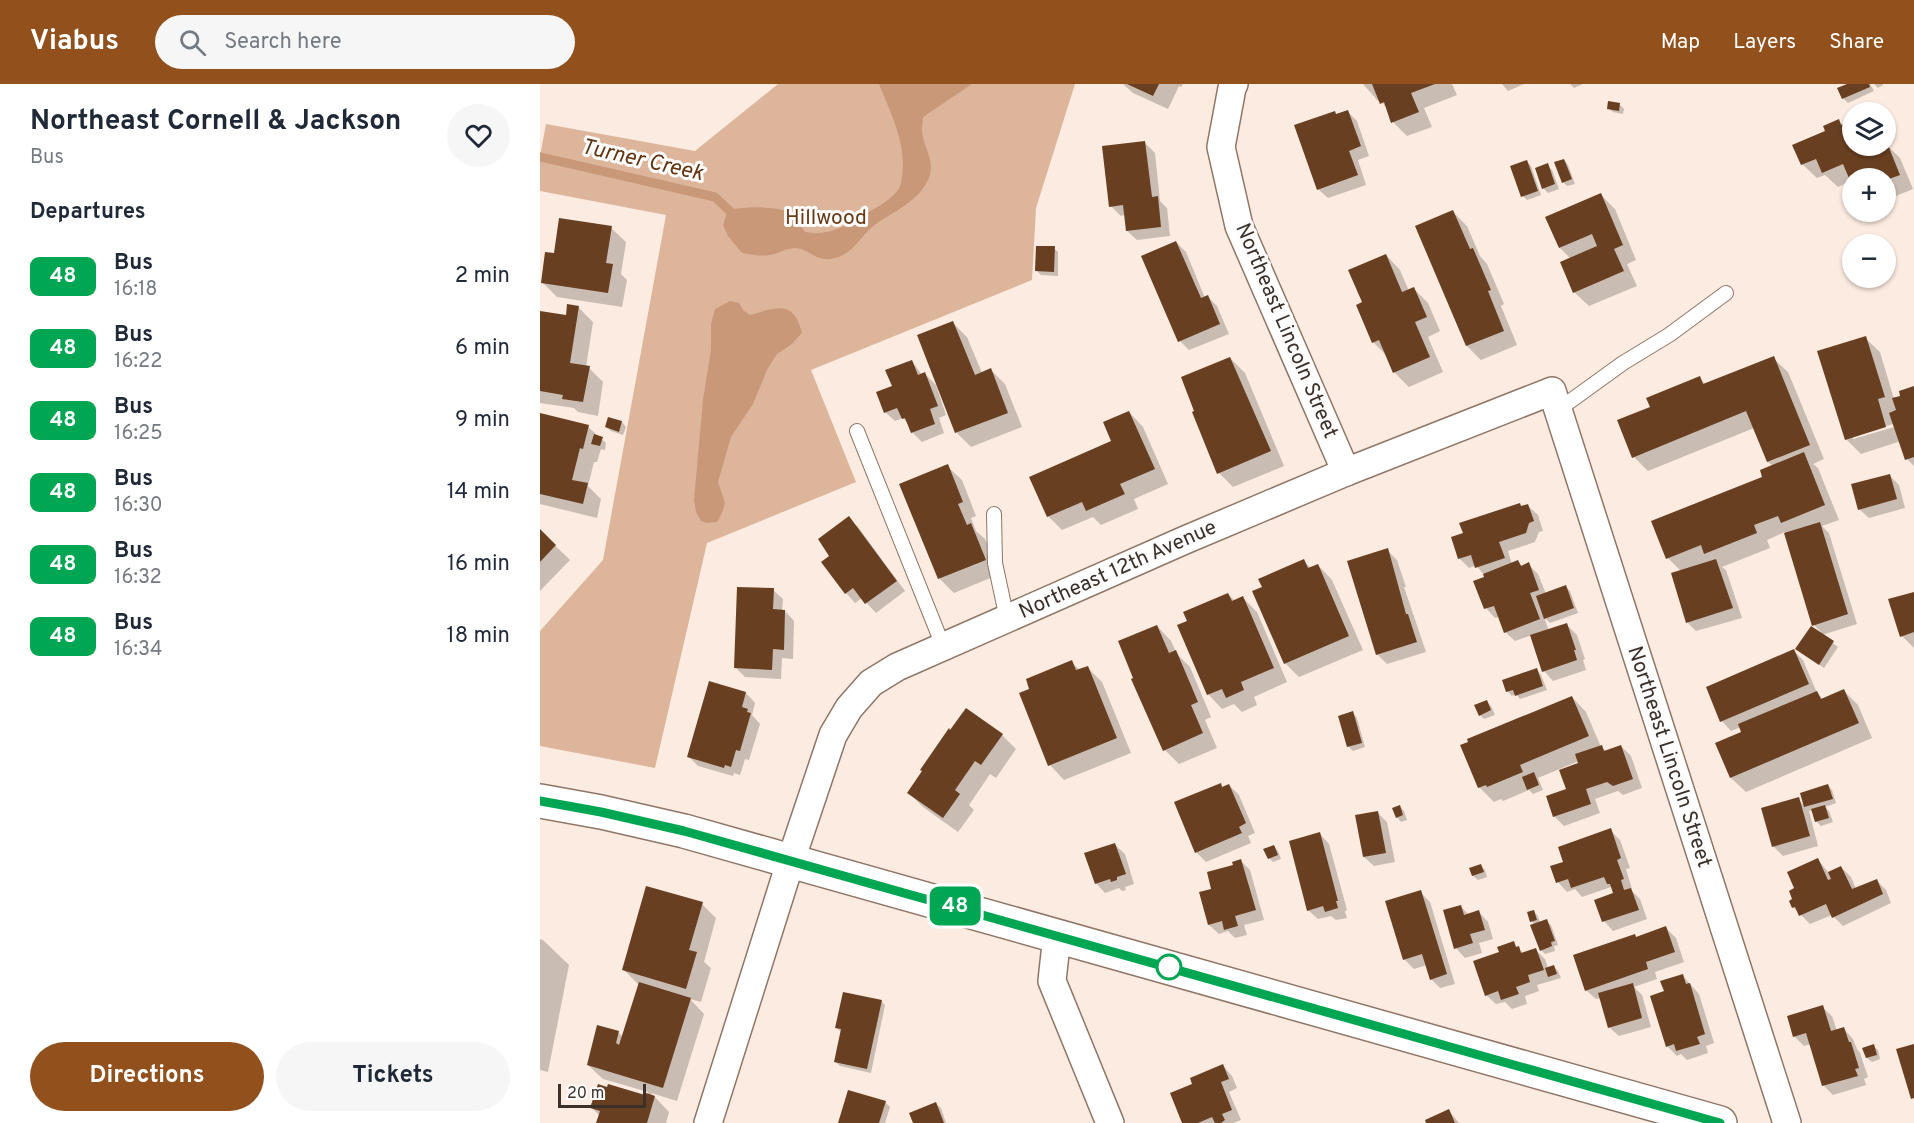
<!DOCTYPE html>
<meta charset="utf-8">
<style>
:root{--surface:#fff;--page:#f6f6f7;--text:#1f2937;--muted:#747a83;--accent:#92501d}
body{margin:0;font-family:Overpass,sans-serif;background:var(--page);color:var(--text);height:100vh;display:flex;flex-direction:column;font-size:22px;white-space:nowrap}
*{box-sizing:border-box;margin:0}
p{font-size:20px;color:var(--muted)}
.icon{flex:none;width:33px;height:33px;fill:none;stroke:currentColor;stroke-width:2;stroke-linecap:round;stroke-linejoin:round}
.map{position:relative;flex:1;overflow:hidden}
.drawer{display:flex;flex-direction:column;background:var(--surface);width:540px}
.drawer>*{flex:none}
.badge{padding:0 12px;border-radius:9px;font-size:21px;line-height:39px}
.buttons{position:absolute;left:1302px;top:18px;display:grid;gap:12px}
.buttons a{display:grid;place-items:center;width:54px;height:54px;border-radius:50%;background:var(--surface);box-shadow:0 2px 4px #0004;font-size:30px}
.scale{position:absolute;left:18px;bottom:15px;width:88px;box-sizing:border-box;padding-left:6px;border:3px solid #3c312a;border-top:0;font-size:16px;line-height:21px;white-space:nowrap;color:#3c312a;-webkit-text-stroke:4px #fcfcfc;paint-order:stroke}
.map>.badge{position:absolute;translate:-50% -50%;box-shadow:0 0 0 3px #fff}
h2{padding:0 30px;font-size:22px;line-height:54px}
.round{display:grid;place-items:center;flex:none;width:63px;height:63px;border-radius:32px;background:var(--page)}
.summary{display:flex;align-items:center;justify-content:space-between;height:102px;padding:0 30px}
h1{font-size:28px;font-weight:700;line-height:45px}
.primary-button{display:flex;gap:12px;margin-top:auto;padding:12px 30px}
.primary-button a{flex:1;height:69px;border-radius:36px;background:var(--accent);color:#fff;font-size:24px;font-weight:700;line-height:69px;text-align:center}
.primary-button a+a{background:var(--page);color:var(--text)}
ul{padding:0;list-style:none}
li{display:flex;align-items:center;gap:18px;height:72px;padding:0 30px}
li div{flex:1}
li b{display:block;font-size:22px}
li em{font-style:normal}
li .badge{min-width:66px;font-weight:700;text-align:center}
header{display:flex;align-items:center;gap:36px;box-sizing:border-box;height:84px;padding:0 30px;background:var(--accent);color:#fff}
header strong{font-size:28px}
nav{display:flex;gap:33px;margin-inline-start:auto;font-size:21px}
.search{width:420px;height:54px;background:var(--page);display:flex;align-items:center;gap:15px;box-sizing:border-box;padding:0 21px;border-radius:33px;color:var(--muted);font-size:22px}
main{display:flex;flex:1;min-height:0}
.map>svg:first-child{display:block}
</style>
<header>
<strong>Viabus</strong>
<div class="search"><svg class="icon" aria-label="search" viewBox="0 0 24 24"><circle cx="10" cy="10" r="6"/><path d="M15 15l6 6"/></svg>Search here</div>
<nav><a>Map</a><a>Layers</a><a>Share</a></nav>
</header>
<main>
<section class="drawer">
<div class="summary"><div><h1>Northeast Cornell &amp; Jackson</h1><p>Bus</p></div><a class="round"><svg class="icon" aria-label="heart" viewBox="0 0 24 24"><path d="M12 20l-8-8c-3-5 5-10 8-4 3-6 11-1 8 4z"/></svg></a></div>
<h2>Departures</h2>
<ul>
<li><span class="badge" style="background:#00a651;color:#fff">48</span><div><b>Bus</b><p>16:18</p></div><em>2 min</em></li>
<li><span class="badge" style="background:#00a651;color:#fff">48</span><div><b>Bus</b><p>16:22</p></div><em>6 min</em></li>
<li><span class="badge" style="background:#00a651;color:#fff">48</span><div><b>Bus</b><p>16:25</p></div><em>9 min</em></li>
<li><span class="badge" style="background:#00a651;color:#fff">48</span><div><b>Bus</b><p>16:30</p></div><em>14 min</em></li>
<li><span class="badge" style="background:#00a651;color:#fff">48</span><div><b>Bus</b><p>16:32</p></div><em>16 min</em></li>
<li><span class="badge" style="background:#00a651;color:#fff">48</span><div><b>Bus</b><p>16:34</p></div><em>18 min</em></li>
</ul>
<div class="primary-button"><a>Directions</a><a>Tickets</a></div>
</section>
<div class="map">
<svg width="1374" height="1039" viewBox="0 0 1374 1039">
<rect width="100%" height="100%" fill="#fcebe0"/>
<polygon fill="#ddb59b" points="238,0 535,0 496,124 492,196 271,286 316,398 167,459 115,684 0,662 0,547 63,476 126,131 0,107 0,72 6,40 155,67"/>
<g fill="#c99879">
<path d="M339 0H432L383 33C383 37 382 42 382 47 383 63 397 79 388 96 378 117 355 127 336 140 320 151 313 173 290 175 276 177 268 165 256 164 247 164 241 168 234 170 222 173 213 171 202 169L188 152 183 141 188 126C204 123 236 121 251 129 258 132 260 142 265 148 287 152 302 144 321 133 333 125 349 118 358 106 361 102 361 98 362 93 367 60 351 30 339 0Z"/>
<path d="M190 217 199 219 203 226 210 231C237 223 254 216 262 249L252 260 237 270 227 286 213 320 191 353 178 398 185 419 182 429 177 438 167 439 161 437 156 428 154 416 163 316 171 266V240L175 225Z"/>
</g>
<g fill="#0003" fill-rule="evenodd">
<polygon points="583,0 643,0 641,3 639,2 628,25 593,9"/>
<polygon points="823,0 912,0 917,11 884,24 892,43 867,52 853,38 849,27 840,16 838,17"/>
<polygon points="962,0 984,0 968,7"/>
<polygon points="1030,0 1043,0 1034,4"/>
<polygon points="1310,0 1330,0 1334,7 1308,19 1303,14"/>
<polygon points="1334,0 1343,0 1343,1 1338,4"/>
<polygon points="1079,20 1084,25 1083,30 1073,28 1068,24"/>
<polygon points="807,27 817,37 829,72 818,76 826,101 788,114 778,105 796,31"/>
<polygon points="1299,37 1303,41 1312,38 1312,62 1346,62 1346,60 1360,74 1373,105 1346,116 1346,94 1312,94 1312,99 1311,97 1298,103 1285,91 1277,94 1262,80 1287,48"/>
<polygon points="605,59 615,69 620,117 627,124 630,152 597,156 587,147 585,131 581,132 571,122"/>
<polygon points="1024,76 1028,81 1035,100 1027,102 1023,98"/>
<polygon points="986,77 991,82 1001,111 987,116 983,112"/>
<polygon points="1007,81 1012,86 1019,105 1008,109 1003,104"/>
<polygon points="1061,111 1075,125 1096,176 1087,180 1097,202 1049,222 1034,208 1031,175 1020,164"/>
<polygon points="913,128 927,142 940,172 947,180 964,220 961,222 977,261 941,276 927,262"/>
<polygon points="71,144 86,158 81,190 87,196 82,223 17,213 2,198 15,171"/>
<polygon points="636,158 646,168 665,214 668,213 677,222 689,250 649,266 640,257"/>
<polygon points="514,164 518,168 518,192 501,191 497,187"/>
<polygon points="846,171 860,186 869,207 874,205 888,219 900,247 888,253 903,288 869,303 855,289 848,273 833,258 824,219"/>
<polygon points="39,224 53,238 46,283 49,284 63,298 58,332 38,328 34,324 0,319 0,231 27,233"/>
<polygon points="413,239 427,253 442,289 451,286 465,300 482,343 431,363 417,349 379,252"/>
<path d="M1325 254 1340 268 1354 315 1362 312 1374 303V382L1367 375 1361 357 1321 370 1306 355ZM1353 340 1354 343 1313 355V352Z"/>
<polygon points="690,274 705,289 744,382 693,403 679,389 656,327"/>
<polygon points="1233,274 1248,288 1284,375 1273,380 1278,384 1299,436 1282,442 1289,449 1317,540 1282,551 1298,563 1284,584 1262,569 1281,548 1274,541 1245,448 1227,456 1230,464 1182,483 1186,486 1202,534 1156,547 1147,538 1141,487 1128,474 1224,393 1233,382 1228,378 1214,344 1108,387 1094,373 1112,323 1160,294 1166,301"/>
<polygon points="372,277 382,291 385,290 396,301 406,331 399,334 404,349 382,358 372,348 369,341 363,334 355,337 345,328 353,302"/>
<polygon points="589,328 603,343 628,400 594,415 598,425 561,441 553,433 522,446 508,432 573,358"/>
<polygon points="0,331 48,343 66,359 65,366 61,365 57,378 54,378 48,402 61,415 57,434 0,420"/>
<polygon points="82,338 86,343 83,351 71,347 66,343"/>
<polygon points="407,382 422,396 436,432 431,434 436,447 445,455 460,490 414,509 399,494 361,401"/>
<polygon points="1349,391 1359,401 1365,424 1329,434 1319,425"/>
<polygon points="988,422 998,431 1003,447 999,448 995,458 968,467 972,480 978,478 982,482 988,480 998,490 1006,510 1026,503 1030,507 1038,529 1010,539 1004,533 1009,547 1027,541 1037,551 1045,575 1043,576 1046,586 1013,597 1004,587 992,551 975,557 965,548 959,533 955,534 946,524 945,492 936,481 929,484 919,474 982,423"/>
<polygon points="308,434 318,443 365,507 336,529 322,514 315,519 306,509 291,472"/>
<polygon points="0,447 30,476 0,507"/>
<polygon points="847,466 857,476 866,503 864,503 886,568 847,580 837,570"/>
<polygon points="763,477 771,484 778,481 792,496 823,566 759,593 745,579 724,504"/>
<polygon points="233,506 243,515 242,527 245,527 254,537 253,575 242,574 241,595 205,593 196,584"/>
<polygon points="1374,509 1374,564 1362,552"/>
<polygon points="688,510 695,517 703,514 717,528 747,598 714,613 717,621 702,628 694,620 682,625 668,610 649,537"/>
<polygon points="617,542 631,557 637,570 650,583 671,633 665,636 677,664 639,680 625,666"/>
<polygon points="1254,567 1263,576 1277,609 1283,615 1304,607 1318,621 1332,654 1206,708 1191,694 1177,660 1203,649 1201,643 1191,647 1182,637 1168,604"/>
<polygon points="531,578 540,586 547,583 562,598 591,669 524,696 510,681 491,606"/>
<polygon points="997,586 1001,591 1007,606 980,615 976,610 972,612 967,607"/>
<polygon points="170,599 206,609 215,619 212,631 220,640 209,676 205,675 200,691 194,689 193,692 158,682 148,672"/>
<polygon points="1032,613 1046,628 1061,663 1066,667 1081,662 1091,672 1102,704 1083,711 1078,707 1055,715 1060,729 1024,742 1014,732 1040,680 1039,677 998,694 1003,706 993,710 989,706 963,717 961,715 954,718 939,703"/>
<polygon points="947,618 951,622 955,631 944,635 940,631"/>
<polygon points="813,629 817,634 825,663 813,667 808,662"/>
<polygon points="462,651 476,665 456,694 450,690 429,721 434,726 418,748 383,723 369,709"/>
<polygon points="680,701 683,704 689,701 699,711 715,749 708,752 711,759 666,778 656,768"/>
<polygon points="1288,701 1292,706 1296,719 1285,723 1289,727 1293,738 1281,742 1276,737 1273,726 1269,727 1278,762 1243,772 1233,762 1258,715 1265,722"/>
<polygon points="860,723 864,727 867,736 861,738 857,733"/>
<polygon points="838,729 847,738 855,778 834,782 824,773"/>
<polygon points="1070,746 1080,756 1090,784 1086,785 1092,805 1090,805 1100,815 1107,835 1073,847 1064,837 1075,810 1071,803 1042,813 1035,805 1027,808 1018,798 1025,778"/>
<polygon points="780,750 789,760 807,826 805,827 807,834 796,836 791,832 778,835 768,826"/>
<polygon points="575,761 585,770 594,800 585,803 586,806 582,807 579,804 565,809 556,799"/>
<polygon points="734,762 738,767 741,775 733,778 729,774"/>
<polygon points="1278,776 1289,789 1301,783 1311,793 1316,805 1336,796 1346,806 1351,819 1303,842 1292,831 1270,840 1253,823 1254,816 1256,805"/>
<polygon points="701,777 710,786 724,836 704,841 707,851 695,854 688,847 679,850 669,841 673,806"/>
<polygon points="941,782 945,786 947,793 938,796 933,792 931,785"/>
<polygon points="880,808 890,818 915,900 900,904 891,895 887,881 874,885 864,875"/>
<polygon points="162,820 176,834 164,878 171,884 161,918 150,915 164,930 137,1017 111,1009 129,1028 126,1039 58,1039 60,1032 52,1024 107,1013 108,1008 63,995 48,981 59,942 79,949 83,953 99,901 84,886"/>
<polygon points="921,823 929,831 939,828 948,838 953,855 939,859 942,869 925,874 916,864"/>
<polygon points="994,828 998,832 1000,839 1006,837 1011,841 1018,861 1014,862 1015,867 1005,870 1001,866 995,841 991,837"/>
<polygon points="1126,844 1136,854 1144,878 1115,888 1117,895 1094,903 1102,911 1111,943 1079,952 1069,943 1061,914 1056,915 1046,906 1094,851 1097,854"/>
<polygon points="0,855 3,856 29,881 8,988 0,986"/>
<polygon points="973,859 984,870 996,866 1005,875 1008,884 1014,883 1018,887 1021,894 997,901 999,907 985,912 987,920 972,925 965,918 956,920 946,911 961,869"/>
<polygon points="1143,892 1159,910 1174,959 1166,962 1168,969 1147,976 1141,970 1137,972 1127,962 1125,908"/>
<polygon points="341,917 345,921 331,989 300,982 296,978 301,948 297,944"/>
<polygon points="1282,923 1292,932 1297,947 1304,945 1313,955 1317,965 1320,969 1328,993 1324,995 1326,1001 1293,1011 1283,1001 1271,960 1264,962 1254,952"/>
<polygon points="1333,962 1338,966 1340,975 1332,978 1327,974"/>
<polygon points="683,982 692,992 697,1004 689,1008 701,1036 693,1039 644,1039 654,1001"/>
<polygon points="345,1018 350,1023 345,1039 300,1039"/>
<polygon points="396,1020 401,1024 406,1039 375,1039"/>
<polygon points="909,1027 919,1039 888,1039"/>
</g>
<g fill="none" stroke-linecap="round" stroke-linejoin="round">
<polyline stroke="#c99879" stroke-width="9" points="0,73 175,113 196,133"/>
</g>
<g fill="#693f21">
<polygon points="587,0 619,0 613,12"/>
<polygon points="832,0 895,0 871,9 879,28 851,39 844,18 840,20"/>
<polygon points="1307,0 1329,0 1330,3 1302,15 1297,4"/>
<polygon points="1068,17 1080,19 1079,27 1067,25"/>
<polygon points="808,26 821,62 809,67 818,91 777,106 754,41 795,27 796,30"/>
<polygon points="1299,35 1301,41 1312,36 1312,62 1346,62 1346,56 1360,91 1346,96 1346,94 1326,94 1325,92 1312,94 1312,98 1311,99 1303,80 1282,89 1276,75 1261,81 1252,61 1285,47 1283,42"/>
<polygon points="605,57 612,113 618,112 621,143 586,147 583,121 569,123 562,62"/>
<polygon points="1024,75 1032,95 1022,99 1014,78"/>
<polygon points="987,76 998,107 981,113 970,82"/>
<polygon points="1008,79 1015,100 1002,105 995,84"/>
<polygon points="1061,109 1083,161 1074,165 1084,187 1033,209 1020,178 1057,162 1052,150 1019,164 1005,133"/>
<polygon points="913,126 930,165 933,164 951,206 948,207 964,247 926,262 875,142"/>
<polygon points="19,134 72,142 66,179 73,180 68,209 1,199 5,168 14,169"/>
<polygon points="636,157 661,214 668,211 680,240 638,258 601,172"/>
<polygon points="496,162 515,162 514,188 495,187"/>
<polygon points="846,170 862,208 874,203 887,233 875,238 890,273 853,289 839,256 832,259 816,221 822,218 808,186"/>
<polygon points="27,220 39,222 30,279 50,282 43,318 22,315 23,311 0,307 0,227 26,231"/>
<polygon points="413,237 435,291 451,284 468,329 415,349 377,251"/>
<polygon points="1326,252 1345,313 1338,315 1346,343 1305,356 1277,267"/>
<polygon points="1234,272 1270,361 1227,378 1206,327 1092,374 1077,336 1110,323 1106,314 1160,292 1163,300"/>
<polygon points="690,273 731,367 677,390 652,328 654,327 641,293"/>
<polygon points="372,276 378,291 385,288 398,322 390,325 395,340 371,349 365,334 362,335 357,324 344,329 336,308 352,302 345,286"/>
<polygon points="1374,302 1374,373 1365,376 1349,329 1356,326 1352,314 1360,312 1359,307"/>
<polygon points="589,327 615,385 580,400 585,410 546,427 542,418 507,433 489,393 571,357 563,338"/>
<polygon points="0,329 49,341 43,365 40,364 32,396 48,399 43,420 0,410"/>
<polygon points="68,333 82,337 79,348 65,343"/>
<polygon points="54,350 63,353 60,362 51,360"/>
<polygon points="1264,368 1285,421 1241,439 1238,432 1214,441 1217,449 1164,470 1161,461 1126,475 1111,437 1222,393 1220,386"/>
<polygon points="408,380 423,418 418,420 427,441 431,439 446,476 398,495 359,400"/>
<polygon points="1350,390 1357,415 1318,426 1311,400"/>
<polygon points="980,419 981,422 988,420 994,437 989,439 986,449 959,458 965,474 935,484 931,471 918,475 911,453 923,449 919,439"/>
<polygon points="309,432 357,497 325,520 313,504 305,510 281,478 289,472 278,455"/>
<polygon points="1280,438 1308,530 1272,542 1244,449"/>
<polygon points="0,445 16,461 0,478"/>
<polygon points="848,464 866,530 868,530 877,558 836,571 807,477"/>
<polygon points="764,475 768,484 778,480 809,552 744,580 712,507 722,503 718,495"/>
<polygon points="1176,475 1193,524 1146,539 1131,489"/>
<polygon points="978,476 981,482 989,478 999,506 990,509 1000,535 964,549 954,522 944,525 933,497 944,493 943,490"/>
<polygon points="1026,501 1034,524 1004,535 996,512"/>
<polygon points="197,503 234,504 233,525 245,526 244,566 233,565 232,586 194,584"/>
<polygon points="1374,508 1374,548 1360,553 1348,515"/>
<polygon points="688,509 692,517 703,512 734,584 701,598 704,606 686,614 682,605 667,611 637,541 647,537 643,528"/>
<polygon points="1027,539 1036,566 1034,566 1037,576 1002,588 990,551"/>
<polygon points="617,541 629,569 636,566 658,618 651,621 663,649 623,667 591,595 593,594 578,557"/>
<polygon points="1271,542 1294,557 1279,581 1255,565"/>
<polygon points="1254,565 1269,600 1180,638 1166,603"/>
<polygon points="532,576 536,586 548,582 577,654 508,682 479,609 489,605 486,595"/>
<polygon points="997,584 1003,602 975,612 973,606 966,608 962,596"/>
<polygon points="169,597 206,608 202,623 208,625 207,628 211,629 200,667 196,666 191,683 185,681 184,684 147,673"/>
<polygon points="1304,605 1319,639 1190,694 1175,659 1201,648 1198,640 1277,607 1281,615"/>
<polygon points="1032,612 1049,652 980,681 983,688 947,703 946,701 938,704 920,661 928,658 927,655"/>
<polygon points="947,616 951,626 939,632 934,621"/>
<polygon points="426,624 463,650 441,681 435,677 415,706 420,710 403,734 367,709 382,687 380,686 409,644 410,646"/>
<polygon points="813,627 822,659 807,663 798,632"/>
<polygon points="1062,661 1064,667 1081,661 1093,695 1073,702 1067,698 1046,705 1051,720 1013,733 1006,712 1026,705 1019,686 1038,679 1035,670"/>
<polygon points="994,688 999,701 987,706 982,693"/>
<polygon points="681,699 682,703 689,700 706,739 699,743 702,749 655,769 634,718"/>
<polygon points="1288,700 1293,715 1264,723 1260,709"/>
<polygon points="1259,713 1270,752 1232,763 1221,724"/>
<polygon points="860,721 863,731 856,734 852,724"/>
<polygon points="1285,721 1289,734 1275,738 1271,725"/>
<polygon points="838,727 846,769 823,773 815,731"/>
<polygon points="1071,744 1081,774 1077,776 1084,795 1081,796 1084,806 1091,804 1099,826 1062,838 1054,816 1073,809 1070,800 1067,800 1064,793 1031,804 1028,795 1016,799 1010,782 1023,778 1018,763"/>
<polygon points="780,748 798,817 796,817 798,824 785,828 783,822 767,827 749,757"/>
<polygon points="575,759 586,790 577,793 577,796 571,798 570,795 555,800 544,769"/>
<polygon points="734,761 738,771 728,775 723,765"/>
<polygon points="1278,774 1288,796 1291,795 1288,788 1301,782 1312,805 1337,795 1343,810 1292,834 1286,820 1259,832 1255,823 1252,824 1249,817 1252,815 1249,807 1254,804 1247,788"/>
<polygon points="701,775 716,826 695,832 698,842 684,846 682,837 668,841 659,808 671,805 667,788 693,781 692,778"/>
<polygon points="941,780 944,788 932,792 929,784"/>
<polygon points="106,802 163,818 149,866 157,868 146,905 82,886"/>
<polygon points="881,806 907,890 890,896 882,870 863,876 845,817"/>
<polygon points="921,821 924,831 939,826 945,846 930,850 933,859 914,865 903,826"/>
<polygon points="994,826 997,836 990,838 987,828"/>
<polygon points="1007,835 1015,857 1011,858 1012,862 1000,867 990,841"/>
<polygon points="1126,842 1135,868 1106,878 1108,885 1045,907 1033,871 1095,850 1096,853"/>
<polygon points="974,857 976,863 979,862 981,869 996,864 1004,886 988,891 990,898 976,903 979,910 961,916 958,907 945,912 933,877 959,868 957,863"/>
<polygon points="1014,881 1017,890 1008,893 1005,884"/>
<polygon points="1143,890 1146,900 1150,899 1165,950 1157,953 1160,960 1136,967 1134,960 1126,963 1110,912 1124,907 1120,897"/>
<polygon points="99,898 151,914 123,1004 47,981 57,941 79,947 76,959 79,961"/>
<polygon points="1093,899 1102,934 1068,944 1058,909"/>
<polygon points="303,908 342,916 327,985 294,978 301,945 295,944"/>
<polygon points="1283,921 1291,947 1304,943 1309,958 1311,958 1319,984 1315,985 1318,992 1282,1002 1266,949 1253,953 1247,932"/>
<polygon points="1334,960 1337,971 1326,974 1322,964"/>
<polygon points="1374,960 1374,1014 1371,1015 1356,965"/>
<polygon points="683,980 689,995 681,998 692,1026 682,1030 685,1036 681,1039 675,1039 672,1033 658,1039 642,1039 630,1009 652,1000 650,994"/>
<polygon points="58,1000 67,1003 68,1000 105,1011 106,1009 115,1012 107,1039 56,1039 60,1027 50,1024"/>
<polygon points="308,1006 346,1017 339,1039 298,1039"/>
<polygon points="396,1018 404,1039 373,1039 369,1029"/>
<polygon points="909,1025 915,1039 886,1039 885,1036"/>
</g>
<g fill="none" stroke-linecap="round" stroke-linejoin="round">
<g stroke="#8f7666" stroke-width="16">
<g id="lane">
<polyline points="1018,326 1083,279 1129,251 1186,209"/>
<polyline points="317,347 403,562"/>
<polyline points="454,430 455,479 467,535"/>
</g>
</g>
<g stroke="#8f7666" stroke-width="30">
<g id="street">
<polyline points="694,0 692,4 681,63 699,142 806,388"/>
<polyline points="517,851 512,897 570,1039"/>
<polyline points="168,1039 251,776 293,651 309,624 331,599 357,583 645,456 806,388 1012,307 1247,1039"/>
</g>
</g>
<g stroke="#8f7666" stroke-width="36">
<polyline id="highway" points="0,717 61,728 144,747 1180,1039"/>
</g>
<use href="#lane" stroke="#fff" stroke-width="14"/>
<use href="#street" stroke="#fff" stroke-width="27"/>
<use href="#highway" stroke="#fff" stroke-width="33"/>
</g>
<g fill="none" stroke-linecap="round" stroke-linejoin="round">
<g stroke="#fff" stroke-width="14">
<polyline id="line" points="0,717 61,728 144,747 1180,1039"/>
</g>
<use href="#line" stroke="#00a651" stroke-width="9"/>
</g>
<circle fill="#fff" stroke="#00a651" stroke-width="3" cx="629" cy="883" r="12"/>
<g text-anchor="middle" dominant-baseline="central" stroke-width="6" stroke-linejoin="round" paint-order="stroke">
<g font-size="21" fill="#683915" stroke="#fcfcfc">
<text x="286" y="134">Hillwood</text>
</g>
<g font-size="21" fill="#3c312a" stroke="#fcfcfc">
<text transform="translate(746 247) rotate(67)">Northeast Lincoln Street</text>
<text transform="translate(578 486) rotate(-24)">Northeast 12th Avenue</text>
<text transform="translate(1129 673) rotate(72)">Northeast Lincoln Street</text>
</g>
<g font-size="22" font-style="italic" fill="#633410" stroke="#fcfcfc">
<text transform="translate(102 77) rotate(13)">Turner Creek</text>
</g>
</g>
</svg>
<div class="buttons">
<a><svg class="icon" aria-label="layers" viewBox="0 0 24 24"><path d="M12 4l9 5-9 5-9-5zM3 14l9 5 9-5"/></svg></a>
<a>+</a>
<a>−</a>
</div>
<div class="scale">20 m</div>
<b class="badge" style="left:415px;top:822px;background:#00a651;color:#fff">48</b>
</div>
</main>
